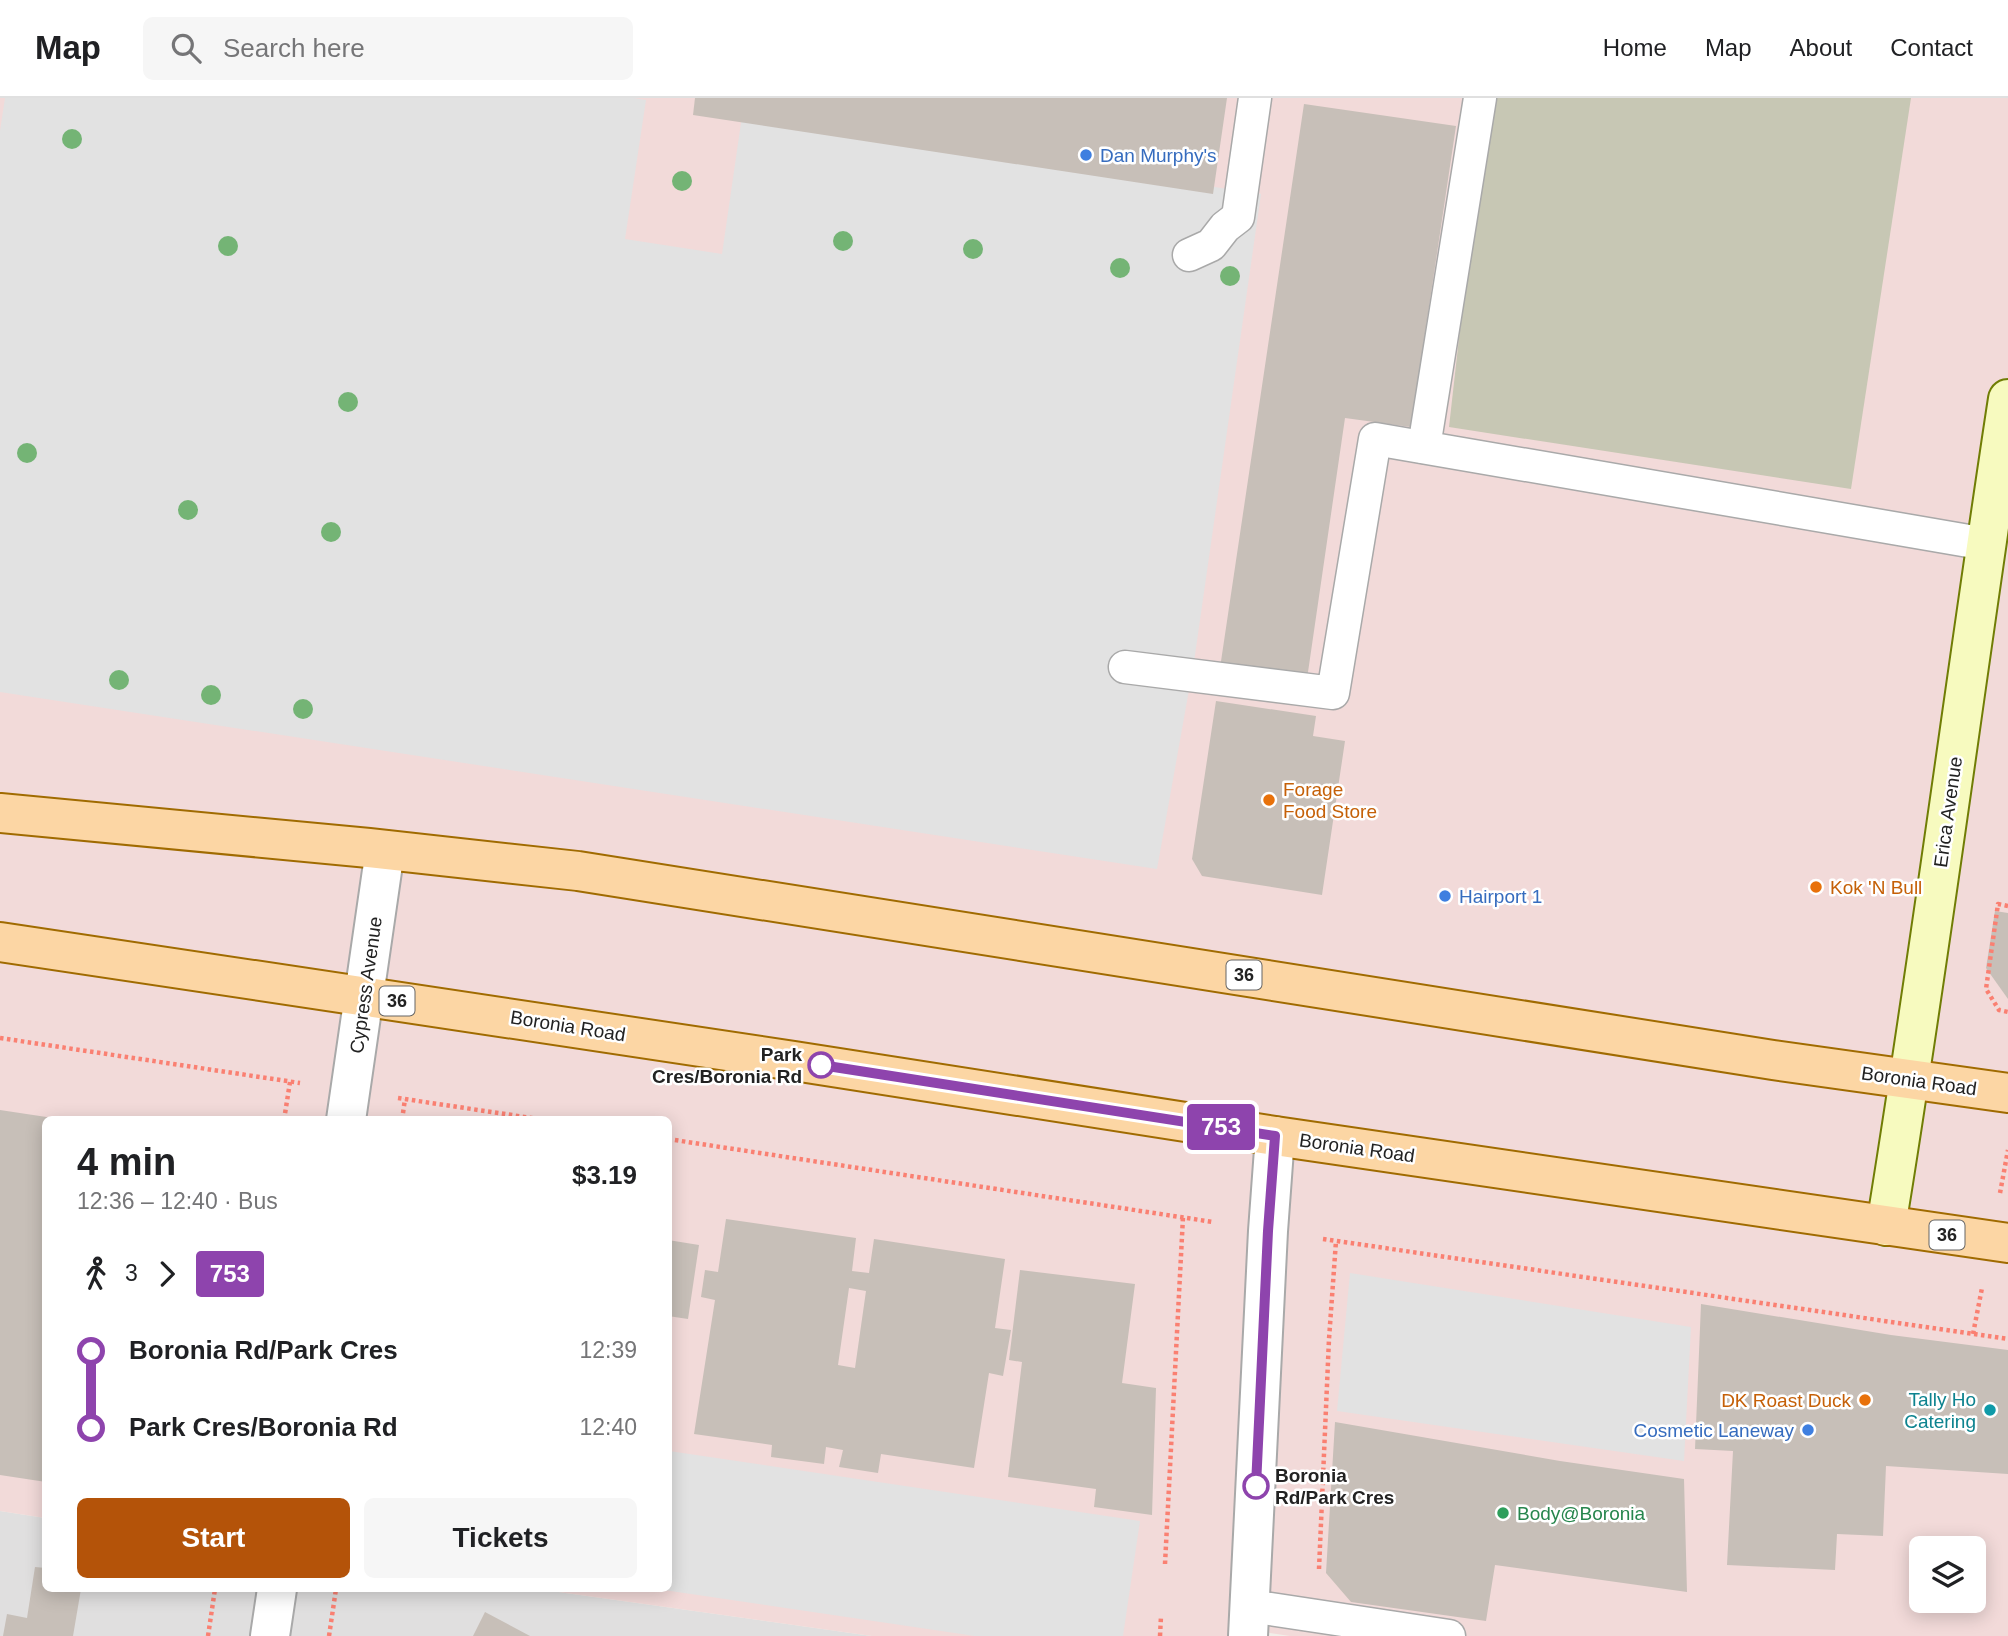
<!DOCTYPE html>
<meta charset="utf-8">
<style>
:root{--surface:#fff;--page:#f6f6f6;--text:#202124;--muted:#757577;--line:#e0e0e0;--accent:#b45309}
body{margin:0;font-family:Helvetica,sans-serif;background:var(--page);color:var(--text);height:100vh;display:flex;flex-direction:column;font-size:26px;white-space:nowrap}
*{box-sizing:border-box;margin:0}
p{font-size:23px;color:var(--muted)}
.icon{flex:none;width:38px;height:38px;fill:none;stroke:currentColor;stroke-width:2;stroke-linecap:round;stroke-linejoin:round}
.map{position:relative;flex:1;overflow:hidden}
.side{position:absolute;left:42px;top:1018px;width:630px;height:476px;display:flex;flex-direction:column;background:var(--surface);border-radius:10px;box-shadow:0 4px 18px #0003}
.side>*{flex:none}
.badge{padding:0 14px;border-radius:5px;font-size:24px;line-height:46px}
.fabs{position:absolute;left:1909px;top:1438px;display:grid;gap:14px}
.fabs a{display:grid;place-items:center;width:77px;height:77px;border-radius:10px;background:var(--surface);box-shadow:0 4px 18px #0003;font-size:35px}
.map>.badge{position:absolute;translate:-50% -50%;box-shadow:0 0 0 4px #fff}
.legs{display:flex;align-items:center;gap:10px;height:77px;padding:0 35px;font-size:23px}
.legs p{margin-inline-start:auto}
.overview{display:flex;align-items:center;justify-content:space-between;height:119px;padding:0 35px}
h1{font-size:38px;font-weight:800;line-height:52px}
.button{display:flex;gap:14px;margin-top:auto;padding:14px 35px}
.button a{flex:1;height:80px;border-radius:10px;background:var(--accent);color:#fff;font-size:28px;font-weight:800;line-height:80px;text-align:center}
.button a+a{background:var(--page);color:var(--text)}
ul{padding:0 35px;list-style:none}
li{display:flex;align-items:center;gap:24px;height:77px;font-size:26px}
li i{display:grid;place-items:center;width:10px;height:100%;margin:0 9px;background:currentColor}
li i::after{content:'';width:18px;height:18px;margin:-9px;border:5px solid;border-radius:50%;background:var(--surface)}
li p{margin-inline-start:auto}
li:first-child i{background:linear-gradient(#0000 50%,currentColor 0)}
li:last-child i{background:linear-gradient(currentColor 50%,#0000 0)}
header{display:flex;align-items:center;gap:42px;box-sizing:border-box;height:98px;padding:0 35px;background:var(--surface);border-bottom:2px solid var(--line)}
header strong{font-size:33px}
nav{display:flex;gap:38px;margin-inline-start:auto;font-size:24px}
.search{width:490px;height:63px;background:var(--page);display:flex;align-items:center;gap:18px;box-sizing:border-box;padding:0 24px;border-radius:10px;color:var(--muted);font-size:26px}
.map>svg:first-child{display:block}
</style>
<header>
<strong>Map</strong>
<div class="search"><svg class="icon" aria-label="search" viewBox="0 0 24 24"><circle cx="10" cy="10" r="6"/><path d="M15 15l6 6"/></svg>Search here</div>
<nav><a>Home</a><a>Map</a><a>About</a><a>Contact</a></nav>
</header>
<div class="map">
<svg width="2008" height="1538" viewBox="0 0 2008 1538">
<rect width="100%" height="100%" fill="#f2efe9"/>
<polygon fill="#e0dfdf" points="0,1413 45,1420 46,1491 537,1491 872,1538 0,1538"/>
<path fill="#f2dad9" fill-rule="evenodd" d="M0 0H2008V1538H1290L1249 1532 1248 1538H872L537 1491H668V1022H46L45 1420 0 1413ZM1922 1451H1974V1503H1922Z"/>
<polygon fill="#c7c7b4" points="1486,0 1911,0 1851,391 1449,329"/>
<g fill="#e2e2e2">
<polygon points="5,0 634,0 646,2 625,141 722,156 742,18 1261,96 1194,564 1157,771 0,594 0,33"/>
<polygon points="1350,1175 1691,1229 1684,1363 1337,1313"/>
<polygon points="669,1353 1140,1423 1123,1538 975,1538 657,1491 668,1491"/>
</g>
<g fill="#c7bfb8" fill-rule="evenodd">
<polygon points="695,0 1227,0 1213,96 693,17"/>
<polygon points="1304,6 1456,28 1411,329 1345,320 1307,581 1220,570"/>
<polygon points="1216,603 1316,618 1313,638 1345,643 1322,797 1202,778 1192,761"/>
<polygon points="1995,813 2008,815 2008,901 1986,870"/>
<polygon points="0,1012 53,1020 53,1022 46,1022 46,1384 0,1377"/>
<path d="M726 1121 856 1140 852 1173 869 1175 874 1141 1005 1161 995 1230 1011 1232 1003 1278 989 1275 974 1370 881 1356 878 1375 839 1369 843 1352 826 1349 824 1366 771 1359 772 1347 694 1336 715 1202 701 1199 705 1172 718 1174ZM849 1190 866 1193 855 1270 838 1267Z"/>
<polygon points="668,1142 699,1147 688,1221 668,1218"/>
<polygon points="1020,1172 1135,1186 1122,1285 1156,1290 1152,1417 1094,1409 1096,1391 1008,1379 1022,1264 1009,1262"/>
<polygon points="1701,1206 1891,1237 2008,1252 2008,1376 1886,1368 1883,1438 1837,1436 1835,1472 1727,1467 1733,1353 1695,1351"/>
<polygon points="1335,1324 1560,1363 1684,1381 1687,1494 1495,1467 1486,1523 1351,1504 1326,1475"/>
<polygon points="35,1469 46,1470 46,1491 81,1491 73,1538 3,1538 7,1516 27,1520"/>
<polygon points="485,1514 530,1538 473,1538"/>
</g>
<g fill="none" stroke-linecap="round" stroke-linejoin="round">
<g stroke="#a9a9a9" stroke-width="35">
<g id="lane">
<polyline points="1189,157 1211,147 1225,129 1238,119 1255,0"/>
<polyline points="1424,349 1480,0"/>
<polyline points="1125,569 1333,595 1375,341 1986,446"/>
<polyline points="1250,1508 1449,1538"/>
</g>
</g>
<g stroke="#a9a9a9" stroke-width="42">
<g id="street">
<polyline points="346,1022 385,752"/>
<polyline points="270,1538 277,1491"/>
<polyline points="1248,1538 1268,1133 1275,1038"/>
</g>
</g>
<g stroke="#707d05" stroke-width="42">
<path id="secondary" d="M1886 1128C1931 853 1966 576 2008 301"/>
</g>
<g stroke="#a06b00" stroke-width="42">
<g id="primary">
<polyline points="0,715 369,750 578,773 1773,962 2008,995"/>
<polyline points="0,844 794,963 1275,1038 2008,1145"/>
</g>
</g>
<g stroke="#fa8072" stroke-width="4.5" stroke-dasharray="3.5 3.5" stroke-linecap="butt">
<polyline points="2008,808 1998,806 1986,891 1999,912 2008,914"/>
<polyline points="0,940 300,985"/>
<polyline points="398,1000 545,1022"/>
<polyline points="284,1022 290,984"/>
<polyline points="402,1022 405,1001"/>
<polyline points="668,1041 1213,1124"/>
<polyline points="2000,1095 2008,1052"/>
<polyline points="1323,1141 2008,1241"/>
<polyline points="1973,1236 1982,1190"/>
<polyline points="1165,1466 1183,1119"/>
<polyline points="1319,1471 1329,1241 1336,1143"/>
<polyline points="208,1538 215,1491"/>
<polyline points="329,1538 336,1491"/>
<polyline points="1160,1538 1161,1518"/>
</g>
<use href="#lane" stroke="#fff" stroke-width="32"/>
<use href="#street" stroke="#fff" stroke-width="38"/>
<use href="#secondary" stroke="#f7fabf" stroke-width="38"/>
<use href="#primary" stroke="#fcd6a4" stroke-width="38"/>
</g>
<g fill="#74b475">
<circle cx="72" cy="41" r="10"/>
<circle cx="682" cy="83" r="10"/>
<circle cx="843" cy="143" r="10"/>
<circle cx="228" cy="148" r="10"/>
<circle cx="973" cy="151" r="10"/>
<circle cx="1120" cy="170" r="10"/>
<circle cx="1230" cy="178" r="10"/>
<circle cx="348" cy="304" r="10"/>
<circle cx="27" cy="355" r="10"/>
<circle cx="188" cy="412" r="10"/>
<circle cx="331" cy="434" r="10"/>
<circle cx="119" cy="582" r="10"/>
<circle cx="211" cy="597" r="10"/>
<circle cx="303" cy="611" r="10"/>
</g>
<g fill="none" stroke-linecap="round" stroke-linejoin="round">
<g stroke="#fff" stroke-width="16">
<polyline id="line-1" points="821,967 1275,1038 1268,1133 1256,1388"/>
</g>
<use href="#line-1" stroke="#8e44ad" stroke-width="10"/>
</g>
<g fill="#3f7fe0" stroke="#fff" stroke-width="2.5">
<circle cx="1086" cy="57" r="7"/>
<circle cx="1445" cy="798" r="7"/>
<circle cx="1808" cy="1332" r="7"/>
</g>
<g fill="#e8710a" stroke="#fff" stroke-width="2.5">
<circle cx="1269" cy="702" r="7"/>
<circle cx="1816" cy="789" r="7"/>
<circle cx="1865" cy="1302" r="7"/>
</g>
<g fill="#fff" stroke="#8e44ad" stroke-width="3.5">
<circle cx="821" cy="967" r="12"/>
<circle cx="1256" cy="1388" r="12"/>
</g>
<circle fill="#0f9aa8" stroke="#fff" stroke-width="2.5" cx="1990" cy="1312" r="7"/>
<circle fill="#2e9e5b" stroke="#fff" stroke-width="2.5" cx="1503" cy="1415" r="7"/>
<g text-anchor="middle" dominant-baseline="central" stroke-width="5" stroke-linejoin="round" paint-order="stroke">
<g fill="#fff" stroke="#646464" stroke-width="2">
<rect x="1226.5" y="862.5" width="35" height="29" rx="5"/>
<rect x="379.5" y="888.5" width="35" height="29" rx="5"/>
<rect x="1929.5" y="1122.5" width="35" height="29" rx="5"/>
</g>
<g font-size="18" font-weight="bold" fill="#222">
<text x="1244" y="877">36</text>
<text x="397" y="903">36</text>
<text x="1947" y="1137">36</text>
</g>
<g font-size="19" fill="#366cbe" stroke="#fff" text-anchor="start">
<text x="1100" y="57">Dan Murphy's</text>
<text x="1459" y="798">Hairport 1</text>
<text x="1794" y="1332" text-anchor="end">Cosmetic Laneway</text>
</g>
<g font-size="19" fill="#c56008" stroke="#fff" text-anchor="start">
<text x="1283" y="691">Forage<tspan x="1283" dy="22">Food Store</tspan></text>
<text x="1830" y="789">Kok 'N Bull</text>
<text x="1851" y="1302" text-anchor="end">DK Roast Duck</text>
</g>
<g font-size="19" fill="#222" stroke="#fff">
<text transform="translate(1948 714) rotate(-82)">Erica Avenue</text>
<text transform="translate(366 887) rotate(-82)">Cypress Avenue</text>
<text transform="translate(568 928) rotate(9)">Boronia Road</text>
<text transform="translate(1919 983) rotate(8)">Boronia Road</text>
<text transform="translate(1357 1050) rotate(8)">Boronia Road</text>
</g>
<g font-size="19" font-weight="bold" fill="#222" stroke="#fff" text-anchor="end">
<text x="802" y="956">Park<tspan x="802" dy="22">Cres/Boronia Rd</tspan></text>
<text x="1275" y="1377" text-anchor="start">Boronia<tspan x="1275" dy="22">Rd/Park Cres</tspan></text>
</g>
<g font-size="19" fill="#0d838f" stroke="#fff" text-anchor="end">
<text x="1976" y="1301">Tally Ho<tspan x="1976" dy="22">Catering</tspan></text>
</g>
<g font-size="19" fill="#27864d" stroke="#fff" text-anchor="start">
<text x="1517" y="1415">Body@Boronia</text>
</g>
</g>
</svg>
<div class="fabs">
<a><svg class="icon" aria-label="layers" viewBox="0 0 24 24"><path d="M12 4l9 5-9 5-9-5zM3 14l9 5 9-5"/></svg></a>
</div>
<b class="badge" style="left:1221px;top:1029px;background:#8e44ad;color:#fff">753</b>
<section class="side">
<div class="overview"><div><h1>4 min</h1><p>12:36 – 12:40 · Bus</p></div><b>$3.19</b></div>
<div class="legs"><svg class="icon" aria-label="walk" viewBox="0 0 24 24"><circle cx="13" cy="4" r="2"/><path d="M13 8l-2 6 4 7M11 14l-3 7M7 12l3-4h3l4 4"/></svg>3<svg class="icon" aria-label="forward" viewBox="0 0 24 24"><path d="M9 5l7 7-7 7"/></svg><b class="badge" style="background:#8e44ad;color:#fff">753</b></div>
<ul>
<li><i style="color:#8e44ad"></i><b>Boronia Rd/Park Cres</b><p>12:39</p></li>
<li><i style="color:#8e44ad"></i><b>Park Cres/Boronia Rd</b><p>12:40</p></li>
</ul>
<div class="button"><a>Start</a><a>Tickets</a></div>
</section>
</div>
